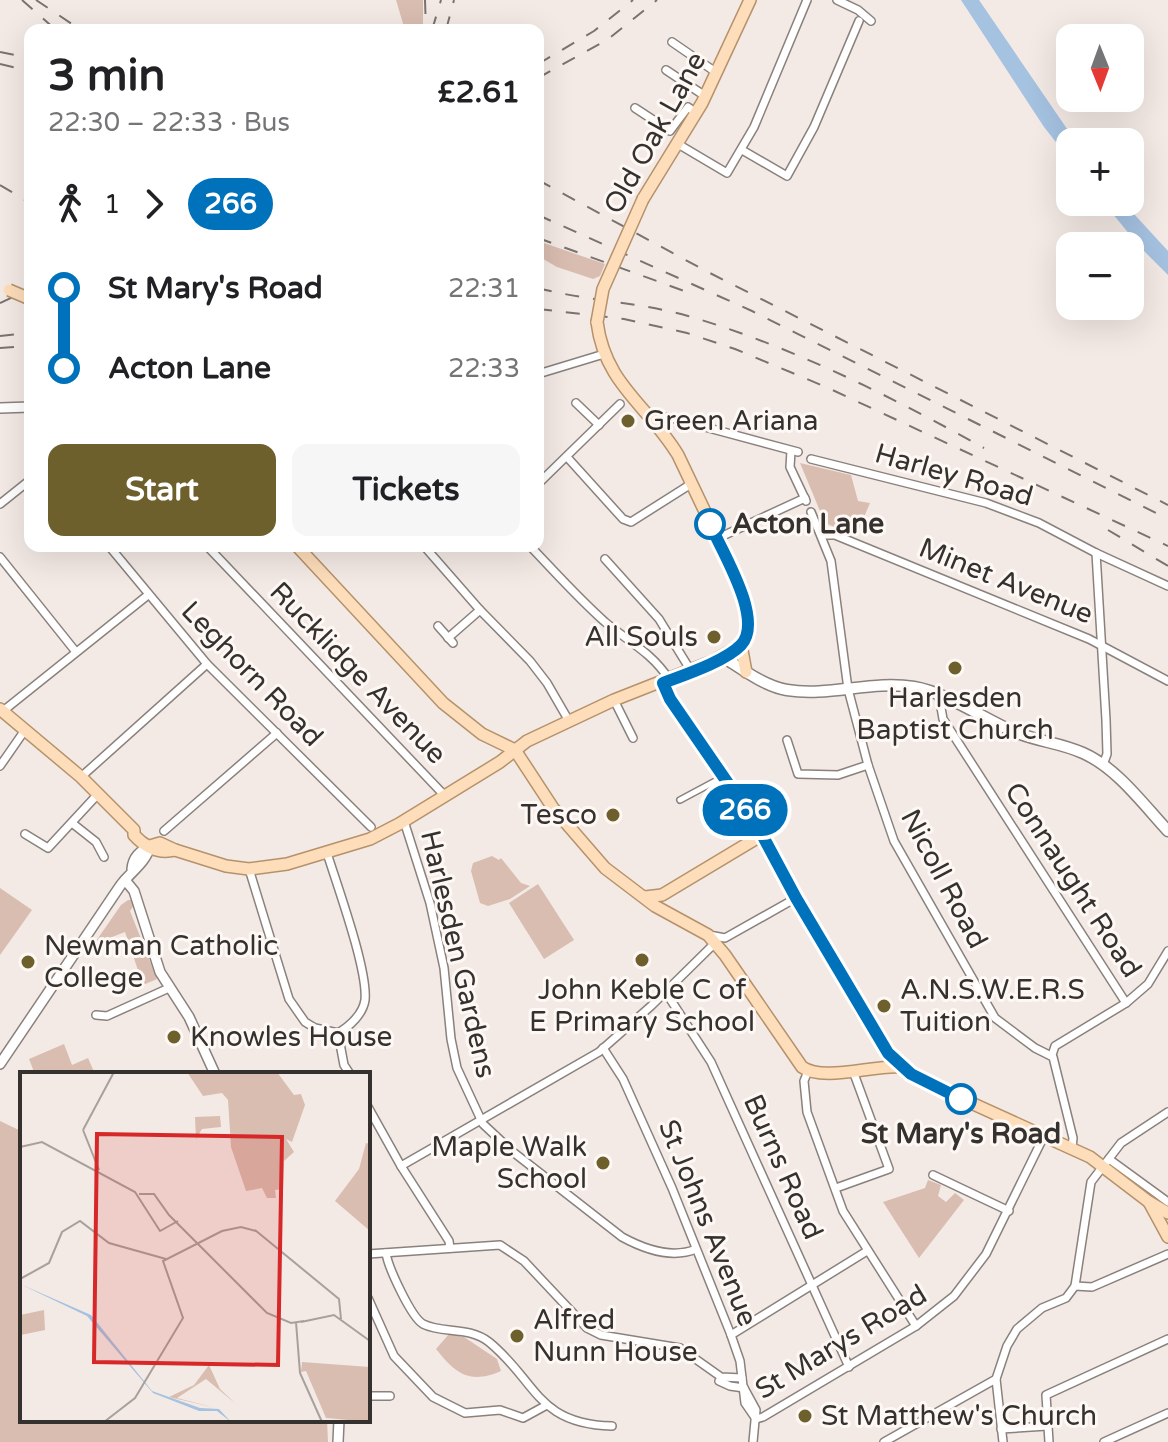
<!DOCTYPE html>
<meta charset="utf-8">
<style>
:root{--surface:#fff;--page:#f6f6f6;--text:#202124;--muted:#757577;--accent:#6e602d}
body{margin:0;font-family:"Varela Round",sans-serif;background:var(--page);color:var(--text);height:100vh;display:flex;flex-direction:column;font-size:30px;white-space:nowrap}
*{box-sizing:border-box;margin:0}
p{font-size:26px;color:var(--muted)}
.icon{flex:none;width:44px;height:44px;fill:none;stroke:currentColor;stroke-width:2;stroke-linecap:round;stroke-linejoin:round}
.map{position:relative;flex:1;overflow:hidden}
.sheet{position:absolute;left:24px;top:24px;width:520px;height:528px;display:flex;flex-direction:column;background:var(--surface);border-radius:16px;box-shadow:0 8px 32px #0002}
.sheet>*{flex:none}
.badge{padding:0 16px;border-radius:26px;font-size:28px;line-height:52px}
.needle{width:52px;rotate:179deg}
.fabs{position:absolute;left:1056px;top:24px;display:grid;gap:16px}
.fabs a{display:grid;place-items:center;width:88px;height:88px;border-radius:16px;background:var(--surface);box-shadow:0 8px 32px #0002;font-size:40px}
.map>.badge{position:absolute;translate:-50% -50%;box-shadow:0 0 0 4px #fff}
.legs{display:flex;align-items:center;gap:12px;height:88px;padding:0 24px;font-size:26px}
.legs p{margin-inline-start:auto}
.summary{display:flex;align-items:center;justify-content:space-between;height:136px;padding:0 24px}
h1{font-size:44px;font-weight:700;line-height:60px}
.button{display:flex;gap:16px;margin-top:auto;padding:16px 24px}
.button a{flex:1;height:92px;border-radius:16px;background:var(--accent);color:#fff;font-size:32px;font-weight:700;line-height:92px;text-align:center}
.button a+a{background:var(--page);color:var(--text)}
ul{padding:0 24px;list-style:none}
li{display:flex;align-items:center;gap:28px;height:80px;font-size:30px}
li i{display:grid;place-items:center;width:12px;height:100%;margin:0 10px;background:currentColor}
li i::after{content:'';width:20px;height:20px;margin:-10px;border:6px solid;border-radius:50%;background:var(--surface)}
li p{margin-inline-start:auto}
li:first-child i{background:linear-gradient(#0000 50%,currentColor 0)}
li:last-child i{background:linear-gradient(currentColor 50%,#0000 0)}
.map>svg:first-child{display:block}
</style>
<div class="map">
<svg width="1168" height="1442" viewBox="0 0 1168 1442">
<rect width="100%" height="100%" fill="#f4eae5"/>
<g fill="#d9bdb0">
<polygon points="396,0 423,0 423,30 405,30"/>
<polygon points="538,241 605,264 600,276 593,279 557,267 538,256"/>
<polygon points="800,463 851,475 858,501 870,503 856,536 825,523"/>
<polygon points="492,856 499,860 501,858 521,883 530,886 510,899 488,906 480,903 471,871 473,863"/>
<polygon points="538,884 574,940 544,959 509,903"/>
<polygon points="0,888 32,910 0,955"/>
<polygon points="128,900 132,900 134,905 130,911 157,979 143,985 125,932 94,944 121,905"/>
<polygon points="64,1044 72,1065 88,1058 95,1074 30,1074 34,1072 29,1059"/>
<polygon points="22,1115 22,1420 327,1420 328,1442 0,1442 0,1121 21,1131"/>
<polygon points="928,1180 941,1185 938,1196 946,1202 955,1193 964,1200 919,1258 883,1202 925,1188"/>
<path d="M449 1334 464 1337 497 1359 501 1371C469 1385 455 1373 436 1349Z"/>
</g>
<g fill="#a5c2e1">
<polygon points="961,0 979,0 1076,142 1070,142 1070,160 1044,127"/>
<polygon points="1103,202 1123,202 1168,251 1168,275 1140,247"/>
</g>
<g fill="none" stroke-linecap="round" stroke-linejoin="round">
<g stroke="#8a817d" stroke-width="8">
<g id="pedestrian">
<polyline points="663,683 670,699 762,835"/>
<polyline points="680,800 723,777"/>
</g>
</g>
<g stroke="#8a817d" stroke-width="10">
<g id="minor">
<polyline points="837,0 858,10 871,21"/>
<polyline points="672,42 717,73"/>
<polyline points="666,70 705,96"/>
<polyline points="635,108 670,131 688,107 696,113"/>
<polyline points="678,144 727,173 754,127 807,0"/>
<polyline points="742,150 787,176 814,127 859,21"/>
<polyline points="538,374 604,354"/>
<polyline points="576,403 599,425"/>
<polyline points="655,422 668,417 798,452"/>
<polyline points="791,451 790,467 806,501"/>
<polyline points="567,457 623,519 631,522 691,484"/>
<polyline points="811,459 986,503 1039,523 1096,553 1168,586"/>
<polyline points="538,484 620,404"/>
<polyline points="0,504 30,480"/>
<polyline points="811,512 831,561 848,689 868,765 894,841 995,1018 1035,1048 1053,1057 1073,1138 1072,1148"/>
<polyline points="822,535 835,535 1089,639 1168,681"/>
<polyline points="716,539 805,498"/>
<polyline points="109,546 207,664 371,827"/>
<polyline points="207,546 445,796"/>
<polyline points="424,546 480,610 530,661 547,683 569,721"/>
<path d="M530 546C555 572 578 598 605 622 629 642 651 652 669 679"/>
<polyline points="1096,553 1106,720 1107,754 1103,765"/>
<polyline points="0,557 76,652"/>
<polyline points="605,559 659,619 691,671"/>
<polyline points="438,626 453,643"/>
<polyline points="448,638 480,610"/>
<polyline points="939,696 943,719 1126,1003"/>
<polyline points="614,700 633,738"/>
<polyline points="3,711 148,595"/>
<polyline points="787,740 798,774 838,775 868,765"/>
<polyline points="0,766 25,730"/>
<polyline points="81,777 207,664"/>
<path d="M404 821 430 903 444 968 451 1039 457 1068 483 1124 513 1152 622 1237C644 1249 672 1259 696 1249"/>
<polyline points="72,823 96,842 104,857"/>
<polyline points="164,831 277,733"/>
<polyline points="25,834 48,848 98,794"/>
<path d="M327 853C337 885 368 970 365 1000 363 1014 350 1026 338 1033"/>
<polyline points="249,869 289,999 305,1022 315,1028 338,1033"/>
<polyline points="709,935 725,938 796,898"/>
<polyline points="665,991 711,1062 849,1367"/>
<polyline points="96,1015 107,1016 169,988"/>
<polyline points="338,1033 344,1065 350,1074"/>
<polyline points="603,1048 623,1079 672,1188 731,1335 740,1361 745,1403 756,1419"/>
<polyline points="1052,1055 1055,1046 1126,1003 1148,984 1168,951"/>
<polyline points="808,1071 804,1081 807,1112 843,1211 916,1326"/>
<polyline points="368,1107 401,1166 449,1241 450,1248"/>
<polyline points="1109,1159 1168,1202"/>
<polyline points="401,1166 599,1052 651,1006 715,943"/>
<polyline points="933,1175 1009,1211"/>
<polyline points="836,1188 889,1169 853,1071"/>
<path d="M386 1253C388 1267 411 1317 423 1324 443 1334 468 1326 489 1342 537 1381 536 1424 612 1426"/>
<polyline points="368,1254 500,1245 524,1261 587,1328 601,1335 680,1348 721,1377 742,1378"/>
<polyline points="1075,1286 1092,1287 1168,1254"/>
<polyline points="368,1298 394,1356 433,1397 465,1413 500,1410 523,1418 545,1406"/>
<polyline points="731,1335 867,1251"/>
<polyline points="996,1379 1003,1442"/>
<polyline points="719,1381 730,1386 744,1388"/>
<polyline points="744,1388 756,1410 753,1442"/>
<polyline points="368,1396 390,1396"/>
<polyline points="756,1419 763,1417 916,1326 954,1296 986,1254 1044,1136"/>
<polyline points="1001,1429 1047,1426"/>
<polyline points="884,1442 996,1379 1007,1346 1017,1329 1042,1308 1066,1298 1075,1286 1091,1182 1121,1143 1168,1112"/>
<polyline points="1049,1442 1046,1395 1168,1339"/>
<polyline points="1104,1442 1168,1413"/>
</g>
</g>
<g stroke="#8a817d" stroke-width="12">
<g id="tertiary">
<polyline points="0,408 30,407"/>
<path d="M132 869C133 857 140 851 150 846"/>
<polyline points="125,880 134,891 160,972 189,1017 215,1074"/>
<path d="M0 1064 120 886C130 872 146 863 150 846"/>
<polyline points="338,1442 339,1420"/>
</g>
</g>
<g stroke="#8a817d" stroke-width="13">
<path id="secondary" d="M723 657C742 669 764 686 787 690 829 697 872 680 914 687 944 692 980 716 1008 729 1032 741 1059 742 1083 753 1117 768 1143 804 1168 831"/>
</g>
<g stroke="#b5926b" stroke-width="14">
<g id="primary">
<polyline points="643,199 702,103 750,0"/>
<path d="M297 546 443 703 482 734 515 750 553 808 605 868 655 906 708 935 725 955 802 1067C823 1082 873 1065 900 1067"/>
<polyline points="741,645 746,672"/>
<path d="M0 709 81 777 134 830V835C145 847 159 854 175 850"/>
<path d="M150 846 160 843 175 850 226 866 249 869 287 864 370 839 399 824 500 762 527 741 614 700 713 661 741 645 749 624 738 581 678 455C648 405 605 385 597 322"/>
<polyline points="645,897 662,895 762,835 862,1013 888,1053 899,1062 900,1067 925,1082 1090,1157 1149,1202 1168,1213"/>
<polyline points="1149,1202 1168,1237"/>
</g>
</g>
<use href="#pedestrian" stroke="#fff" stroke-width="5"/>
<use href="#minor" stroke="#fff" stroke-width="7"/>
<use href="#tertiary" stroke="#fff" stroke-width="9"/>
<use href="#secondary" stroke="#fff" stroke-width="10"/>
<use href="#primary" stroke="#fdddba" stroke-width="11"/>
<g stroke="#78736f" stroke-width="2" stroke-dasharray="14 14" stroke-linecap="butt">
<polyline points="22,0 56,30"/>
<polyline points="36,0 81,30"/>
<polyline points="425,0 426,30"/>
<polyline points="432,30 441,0"/>
<polyline points="446,30 454,0"/>
<polyline points="0,52 30,58"/>
<polyline points="0,64 30,71"/>
<polyline points="538,64 594,31 633,0"/>
<polyline points="538,78 607,40 657,0"/>
<polyline points="538,180 704,270 1168,505"/>
<polyline points="0,185 30,203"/>
<polyline points="538,215 752,311 1168,519"/>
<polyline points="538,238 687,292"/>
<path d="M538 288C587 301 639 302 688 316 791 346 890 396 984 448"/>
<polyline points="0,303 30,289"/>
<polyline points="538,309 624,319 687,333 735,349 826,387 1168,546"/>
<polyline points="0,336 30,333"/>
<polyline points="0,348 30,346"/>
<polyline points="1108,530 1168,566"/>
</g>
<g stroke="#b5926b" stroke-width="14" stroke-linecap="butt">
<g id="primary-bridge">
<polyline points="9,290 30,299"/>
<polyline points="597,322 603,289 643,199"/>
</g>
</g>
<use href="#primary-bridge" stroke="#fdddba" stroke-width="11"/>
</g>
<g fill="none" stroke-linecap="round" stroke-linejoin="round">
<g stroke="#fff" stroke-width="18">
<path id="line-1" d="M710 524C721 550 765 620 741 645 726 661 684 675 663 683L670 699 758 827 796 898 888 1053 911 1074 961 1099"/>
</g>
<use href="#line-1" stroke="#0072bc" stroke-width="12"/>
</g>
<g fill="#6e602d" stroke="#fef8f5" stroke-width="3">
<circle cx="628" cy="421" r="8"/>
<circle cx="714" cy="637" r="8"/>
<circle cx="955" cy="668" r="8"/>
<circle cx="613" cy="815" r="8"/>
<circle cx="642" cy="960" r="8"/>
<circle cx="28" cy="962" r="8"/>
<circle cx="884" cy="1006" r="8"/>
<circle cx="174" cy="1037" r="8"/>
<circle cx="603" cy="1163" r="8"/>
<circle cx="517" cy="1336" r="8"/>
<circle cx="805" cy="1416" r="8"/>
</g>
<g fill="#fff" stroke="#0072bc" stroke-width="4">
<circle cx="710" cy="524" r="14"/>
<circle cx="961" cy="1099" r="14"/>
</g>
<g text-anchor="middle" dominant-baseline="central" stroke-width="6" stroke-linejoin="round" paint-order="stroke">
<g font-size="28" fill="#34312f" stroke="#fef8f5">
<text transform="translate(655 133) rotate(-61)">Old Oak Lane</text>
<text transform="translate(954 475) rotate(16)">Harley Road</text>
<text transform="translate(1006 581) rotate(22)">Minet Avenue</text>
<text transform="translate(358 673) rotate(46)">Rucklidge Avenue</text>
<text transform="translate(252 674) rotate(46)">Leghorn Road</text>
<text transform="translate(944 879) rotate(62)">Nicoll Road</text>
<text transform="translate(1073 880) rotate(57)">Connaught Road</text>
<text transform="translate(458 954) rotate(77)">Harlesden Gardens</text>
<text transform="translate(783 1167) rotate(66)">Burns Road</text>
<text transform="translate(708 1223) rotate(68)">St Johns Avenue</text>
<text transform="translate(841 1342) rotate(-31)">St Marys Road</text>
</g>
<g font-size="28" fill="#34312f" stroke="#fef8f5" text-anchor="start">
<text x="644" y="421">Green Ariana</text>
<text x="698" y="637" text-anchor="end">All Souls</text>
<text x="955" y="698" text-anchor="middle">Harlesden<tspan x="955" dy="32">Baptist Church</tspan></text>
<text x="597" y="815" text-anchor="end">Tesco</text>
<text x="44" y="946">Newman Catholic<tspan x="44" dy="32">College</tspan></text>
<text x="642" y="990" text-anchor="middle">John Keble C of<tspan x="642" dy="32">E Primary School</tspan></text>
<text x="900" y="990">A.N.S.W.E.R.S<tspan x="900" dy="32">Tuition</tspan></text>
<text x="190" y="1037">Knowles House</text>
<text x="587" y="1147" text-anchor="end">Maple Walk<tspan x="587" dy="32">School</tspan></text>
<text x="533" y="1320">Alfred<tspan x="533" dy="32">Nunn House</tspan></text>
<text x="821" y="1416">St Matthew's Church</text>
</g>
<g font-size="28" font-weight="bold" fill="#34312f" stroke="#fef8f5" text-anchor="start">
<text x="732" y="524">Acton Lane</text>
<text x="961" y="1134" text-anchor="middle">St Mary's Road</text>
</g>
</g>
<g transform="translate(20 1072)">
<rect width="350" height="350" fill="#f4eae5"/>
<path d="M167 0H257L274 23 281 22 285 33 272 70 266 67 274 80 264 89 263 117 255 118 256 126H247L242 116 226 119 211 75 208 28 202 21 183 24ZM200 44 201 55 182 57 176 67 175 45ZM346 71 350 72V159L315 129 339 97ZM24 238 25 258 1 263 0 243ZM282 290 350 295V350L306 346 286 299 281 300ZM189 293 200 317 216 332 186 307 157 326 196 336 149 325 174 313Z" fill="#d9bdb0"/>
<path d="M0 212 71 243 132 319 180 336 199 337 211 350 197 339H179L133 321 67 244Z" fill="#a5c2e1"/>
<path fill="none" stroke="#a7a09c" stroke-width="2" d="M63 58 94 0M63 58 79 98M0 75 22 70 115 120 140 159 158 149M119 122H134L149 143 247 241 271 251 284 249M235 158 319 227 321 247M0 207 29 191 42 160 60 149 89 171 146 187M276 250 280 301 302 350M281 250 314 243 350 269M84 350 115 326 163 246 143 189 202 159 221 155 236 159"/>
<path fill="#d62828" fill-opacity="0.15" stroke="#d62828" stroke-width="4" d="M77 62 262 65 258 293 74 290Z"/>
<rect width="350" height="350" fill="none" stroke="#34312f" stroke-width="4"/>
</g>
</svg>
<div class="fabs">
<a><svg class="needle" viewBox="-14 -14 28 28"><path d="M0-13l5 13h-10z" fill="#e53935"/><path d="M0 13l5-13h-10z" fill="#757577"/></svg></a>
<a>+</a>
<a>−</a>
</div>
<b class="badge" style="left:745px;top:810px;background:#0072bc;color:#fff">266</b>
<section class="sheet">
<div class="summary"><div><h1>3 min</h1><p>22:30 – 22:33 · Bus</p></div><b>£2.61</b></div>
<div class="legs"><svg class="icon" aria-label="walk" viewBox="0 0 24 24"><circle cx="13" cy="4" r="2"/><path d="M13 8l-2 6 4 7M11 14l-3 7M7 12l3-4h3l4 4"/></svg>1<svg class="icon" aria-label="forward" viewBox="0 0 24 24"><path d="M9 5l7 7-7 7"/></svg><b class="badge" style="background:#0072bc;color:#fff">266</b></div>
<ul>
<li><i style="color:#0072bc"></i><b>St Mary's Road</b><p>22:31</p></li>
<li><i style="color:#0072bc"></i><b>Acton Lane</b><p>22:33</p></li>
</ul>
<div class="button"><a>Start</a><a>Tickets</a></div>
</section>
</div>
